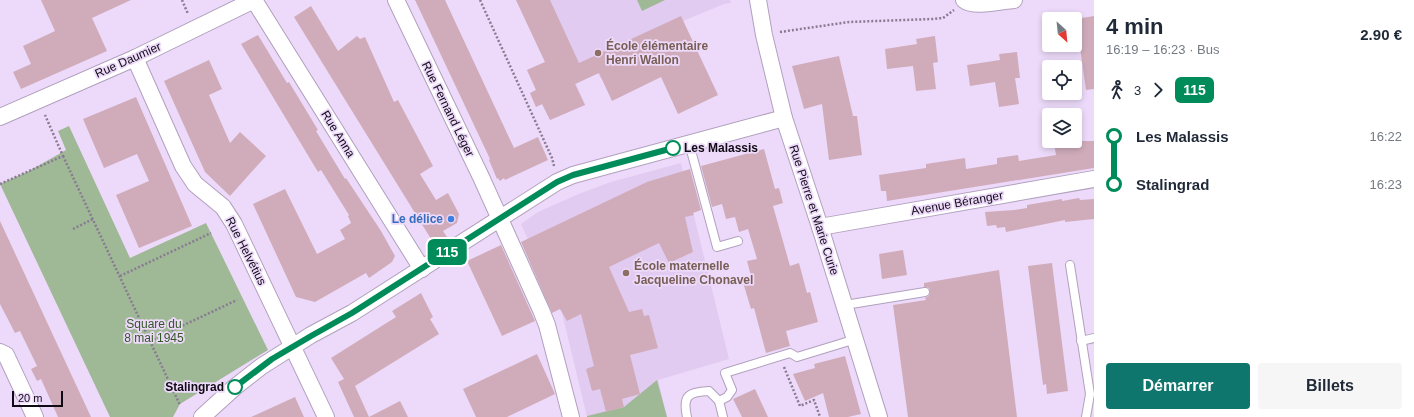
<!DOCTYPE html>
<html lang="fr">
<meta charset="utf-8">
<style>
:root{--surface:#fff;--page:#f6f6f7;--text:#1f2937;--muted:#747a83;--accent:#0f766e}
body{margin:0;font-family:Helvetica,sans-serif;background:var(--page);color:var(--text);height:100vh;display:flex;flex-direction:column;font-size:15px;white-space:nowrap}
*{box-sizing:border-box;margin:0}
p{font-size:13px;color:var(--muted)}
.icon{flex:none;width:22px;height:22px;fill:none;stroke:currentColor;stroke-width:2;stroke-linecap:round;stroke-linejoin:round}
.map{position:relative;flex:1;overflow:hidden}
.drawer{display:flex;flex-direction:column;background:var(--surface);width:320px}
.drawer>*{flex:none}
.badge{padding:0 8px;border-radius:6px;font-size:14px;line-height:26px}
.needle{width:26px;rotate:153deg}
.fabs{position:absolute;left:1042px;top:12px;display:grid;gap:8px}
.fabs a{display:grid;place-items:center;width:40px;height:40px;border-radius:4px;background:var(--surface);box-shadow:0 2px 6px #0003;font-size:20px}
.scale{position:absolute;left:12px;bottom:10px;width:51px;box-sizing:border-box;padding-left:4px;border:2px solid #100a14;border-top:0;font-size:11px;line-height:14px;white-space:nowrap;color:#100a14;-webkit-text-stroke:3px #eddafa;paint-order:stroke}
.map>.badge{position:absolute;translate:-50% -50%;box-shadow:0 0 0 2px #fff}
.legs{display:flex;align-items:center;gap:6px;height:44px;padding:0 12px;font-size:13px}
.legs p{margin-inline-start:auto}
.overview{display:flex;align-items:center;justify-content:space-between;height:68px;padding:0 12px}
h1{font-size:22px;font-weight:700;line-height:30px}
.button{display:flex;gap:8px;margin-top:auto;padding:8px 12px}
.button a{flex:1;height:46px;border-radius:4px;background:var(--accent);color:#fff;font-size:16px;font-weight:700;line-height:46px;text-align:center}
.button a+a{background:var(--page);color:var(--text)}
ul{padding:0 12px;list-style:none}
li{display:flex;align-items:center;gap:14px;height:48px;font-size:15px}
li i{display:grid;place-items:center;width:6px;height:100%;margin:0 5px;background:currentColor}
li i::after{content:'';width:10px;height:10px;margin:-5px;border:3px solid;border-radius:50%;background:var(--surface)}
li p{margin-inline-start:auto}
li:first-child i{background:linear-gradient(#0000 50%,currentColor 0)}
li:last-child i{background:linear-gradient(currentColor 50%,#0000 0)}
main{display:flex;flex:1;min-height:0}
.map>svg:first-child{display:block}
</style>
<main>
<div class="map">
<svg width="1094" height="417" viewBox="0 0 1094 417">
<rect width="100%" height="100%" fill="#eddafa"/>
<g fill="#e1cbf0">
<polygon points="516,0 730,0 731,3 724,4 683,21 676,44 601,79 598,73 576,84 585,105 550,120 543,104 536,107 530,93 536,90 527,70 545,62"/>
<polygon points="681,163 729,359 658,380 667,417 587,417 562,313 521,224 538,212 581,193 611,182"/>
</g>
<g fill="#9fb997">
<polygon points="637,0 665,0 642,11"/>
<polygon points="69,126 130,258 206,223 268,350 180,404 173,417 110,417 0,184 29,171 66,150 58,131"/>
<polygon points="657,380 667,417 587,417 587,416 624,407"/>
</g>
<g fill="#d0acbb">
<polygon points="41,0 131,0 92,18 107,51 21,89 13,72 31,64 23,46 55,31"/>
<polygon points="415,0 445,0 514,148 538,137 548,160 505,180 504,178 500,181 498,178 497,179 489,160 490,159"/>
<polygon points="516,0 550,0 579,63 681,16 718,95 678,114 661,77 612,101 599,73 575,84 585,105 550,120 542,104 536,107 530,93 536,90 527,70 545,62"/>
<polygon points="311,6 338,51 357,36 360,39 365,37 394,102 398,100 433,166 420,174 436,200 448,193 459,214 457,223 443,231 449,240 445,242 431,239 294,17"/>
<polygon points="1094,16 1094,89 1086,90 1076,19"/>
<polygon points="258,35 287,83 289,82 318,130 316,131 345,179 346,178 381,231 395,256 392,262 369,278 366,273 315,302 296,297 253,204 285,189 317,254 345,239 340,230 351,223 348,216 349,215 321,170 318,172 241,44"/>
<polygon points="935,36 938,62 933,63 936,89 916,91 913,66 887,69 885,49 917,44 916,39"/>
<polygon points="1017,52 1020,78 1015,78 1019,104 999,107 995,82 970,86 967,65 1000,60 999,54"/>
<polygon points="839,56 853,116 857,116 862,155 829,160 822,104 804,109 792,66"/>
<polygon points="209,60 222,89 209,95 230,143 240,132 266,156 230,196 205,172 164,81"/>
<polygon points="136,97 192,226 139,248 116,195 149,181 137,154 104,168 83,119"/>
<polygon points="1068,141 1094,141 1094,168 887,201 886,191 881,191 879,175 926,168 926,164 965,158 966,169 997,164 997,158 1018,155 1019,161 1056,155 1054,143"/>
<polygon points="764,149 775,189 779,188 783,203 773,206 790,266 799,263 807,293 810,292 818,322 786,331 790,346 766,353 754,308 751,309 742,279 751,276 747,261 757,259 748,229 739,232 735,217 726,219 722,204 712,207 701,166"/>
<polygon points="690,169 701,210 693,213 694,215 685,217 693,252 669,263 659,243 609,267 629,312 642,309 644,316 649,315 658,348 630,355 640,394 622,399 624,407 606,412 600,389 592,391 586,369 594,366 581,314 567,321 560,309 552,313 521,242 647,182"/>
<polygon points="1079,198 1080,200 1094,199 1094,219 1065,222 1065,220 1006,232 1005,227 997,228 996,225 987,226 985,212 1014,210 1027,208 1027,205 1062,199 1062,201"/>
<polygon points="0,221 20,264 91,417 58,417 41,379 37,381 31,369 37,366 20,331 15,333 0,304"/>
<polygon points="501,245 535,321 502,336 467,261"/>
<polygon points="903,250 907,275 882,279 879,254"/>
<polygon points="1052,263 1068,391 1047,394 1046,384 1043,385 1028,266"/>
<polygon points="999,270 1017,417 908,417 893,305 926,300 925,298 929,296 930,292 929,288 924,287 924,283"/>
<polygon points="421,293 433,317 430,319 439,334 355,386 369,417 400,401 408,417 354,417 338,382 344,379 331,358 396,317 392,311"/>
<polygon points="537,354 555,394 507,417 476,417 463,389"/>
<polygon points="845,356 861,414 848,417 829,417 823,393 805,401 793,374 815,368 814,364"/>
<polygon points="755,389 768,417 742,417 733,399"/>
<polygon points="295,397 304,417 251,417"/>
</g>
<g fill="none" stroke-linecap="round" stroke-linejoin="round">
<g stroke="#b1a0be" stroke-width="10">
<g id="service">
<polyline points="689,143 717,247 738,241"/>
<polyline points="1070,265 1090,394 1086,417"/>
<polyline points="845,305 925,292"/>
<polyline points="1081,341 1094,338"/>
<polyline points="719,401 723,417"/>
<path d="M687 417C682 395 689 392 709 391L719 401 727 397 732 390 725 373 790 353 797 357 856 339"/>
</g>
</g>
<g stroke="#b1a0be" stroke-width="18">
<g id="minor">
<polyline points="396,0 481,177 541,310 547,325 571,417"/>
<polyline points="758,0 764,35 784,118 820,227 879,417"/>
<path d="M964 0C974 8 1001 1 1014 0"/>
<polyline points="135,58 183,166 195,184 223,207 234,224 326,417"/>
<polyline points="0,117 135,58 254,0 422,269"/>
<polyline points="820,227 1094,179"/>
<polyline points="0,352 6,355 35,417"/>
<polyline points="202,417 235,387 262,366 311,335 352,313 557,182 573,175 784,118"/>
</g>
</g>
<g stroke="#887b91" stroke-width="2.5" stroke-dasharray="2 2" stroke-linecap="butt">
<polyline points="182,0 188,14"/>
<polyline points="480,0 552,158 554,166"/>
<polyline points="780,32 849,22 932,19 943,18 954,10"/>
<polyline points="63,156 180,405"/>
<polyline points="0,184 63,156 45,115"/>
<polyline points="73,229 93,219"/>
<polyline points="120,276 211,233"/>
<polyline points="150,341 237,300"/>
<polyline points="784,367 800,406 814,400 820,417"/>
</g>
<use href="#service" stroke="#fff" stroke-width="8"/>
<use href="#minor" stroke="#fff" stroke-width="16"/>
</g>
<g fill="none" stroke-linecap="round" stroke-linejoin="round">
<g stroke="#fff" stroke-width="9">
<polyline id="line-1" points="235,387 272,359 311,336 352,313 557,182 573,175 673,148"/>
</g>
<use href="#line-1" stroke="#008b5a" stroke-width="6"/>
</g>
<g fill="#8d6e63" stroke="#eddafa" stroke-width="1.5">
<circle cx="598" cy="53" r="4"/>
<circle cx="626" cy="273" r="4"/>
</g>
<g fill="#fff" stroke="#008b5a" stroke-width="2">
<circle cx="673" cy="148" r="7"/>
<circle cx="235" cy="387" r="7"/>
</g>
<circle fill="#3f7fe0" stroke="#eddafa" stroke-width="1.5" cx="451" cy="219" r="4"/>
<g text-anchor="middle" dominant-baseline="central" stroke-width="3.5" stroke-linejoin="round" paint-order="stroke">
<g font-size="12" font-weight="bold" fill="#785e54" stroke="#eddafa" text-anchor="start">
<text x="606" y="46">École élémentaire<tspan x="606" dy="14">Henri Wallon</tspan></text>
<text x="634" y="266">École maternelle<tspan x="634" dy="14">Jacqueline Chonavel</tspan></text>
</g>
<g font-size="12" fill="#100a14" stroke="#eddafa">
<text transform="translate(128 60) rotate(-24)">Rue Daumier</text>
<text transform="translate(448 109) rotate(64)">Rue Fernand Léger</text>
<text transform="translate(338 134) rotate(58)">Rue Anna</text>
<text transform="translate(957 203) rotate(-10)">Avenue Béranger</text>
<text transform="translate(814 210) rotate(72)">Rue Pierre et Marie Curie</text>
<text transform="translate(246 251) rotate(63)">Rue Helvétius</text>
</g>
<g font-size="12" font-weight="bold" fill="#100a14" stroke="#eddafa" text-anchor="start">
<text x="684" y="148">Les Malassis</text>
<text x="224" y="387" text-anchor="end">Stalingrad</text>
</g>
<g font-size="12" font-weight="bold" fill="#366cbe" stroke="#eddafa" text-anchor="end">
<text x="443" y="219">Le délice</text>
</g>
<g font-size="12" fill="#325625" stroke="#eddafa">
<text x="154" y="324">Square du<tspan x="154" dy="14">8 mai 1945</tspan></text>
</g>
</g>
</svg>
<div class="fabs">
<a><svg class="needle" viewBox="-14 -14 28 28"><path d="M0-13l5 13h-10z" fill="#e53935"/><path d="M0 13l5-13h-10z" fill="#747a83"/></svg></a>
<a><svg class="icon" aria-label="locate" viewBox="0 0 24 24"><circle cx="12" cy="12" r="6"/><path d="M12 2v4M12 18v4M2 12h4M18 12h4"/></svg></a>
<a><svg class="icon" aria-label="layers" viewBox="0 0 24 24"><path d="M12 4l9 5-9 5-9-5zM3 14l9 5 9-5"/></svg></a>
</div>
<div class="scale">20 m</div>
<b class="badge" style="left:447px;top:252px;background:#008b5a;color:#fff">115</b>
</div>
<section class="drawer">
<div class="overview"><div><h1>4 min</h1><p>16:19 – 16:23 · Bus</p></div><b>2.90 €</b></div>
<div class="legs"><svg class="icon" aria-label="walk" viewBox="0 0 24 24"><circle cx="13" cy="4" r="2"/><path d="M13 8l-2 6 4 7M11 14l-3 7M7 12l3-4h3l4 4"/></svg>3<svg class="icon" aria-label="forward" viewBox="0 0 24 24"><path d="M9 5l7 7-7 7"/></svg><b class="badge" style="background:#008b5a;color:#fff">115</b></div>
<ul>
<li><i style="color:#008b5a"></i><b>Les Malassis</b><p>16:22</p></li>
<li><i style="color:#008b5a"></i><b>Stalingrad</b><p>16:23</p></li>
</ul>
<div class="button"><a>Démarrer</a><a>Billets</a></div>
</section>
</main>
